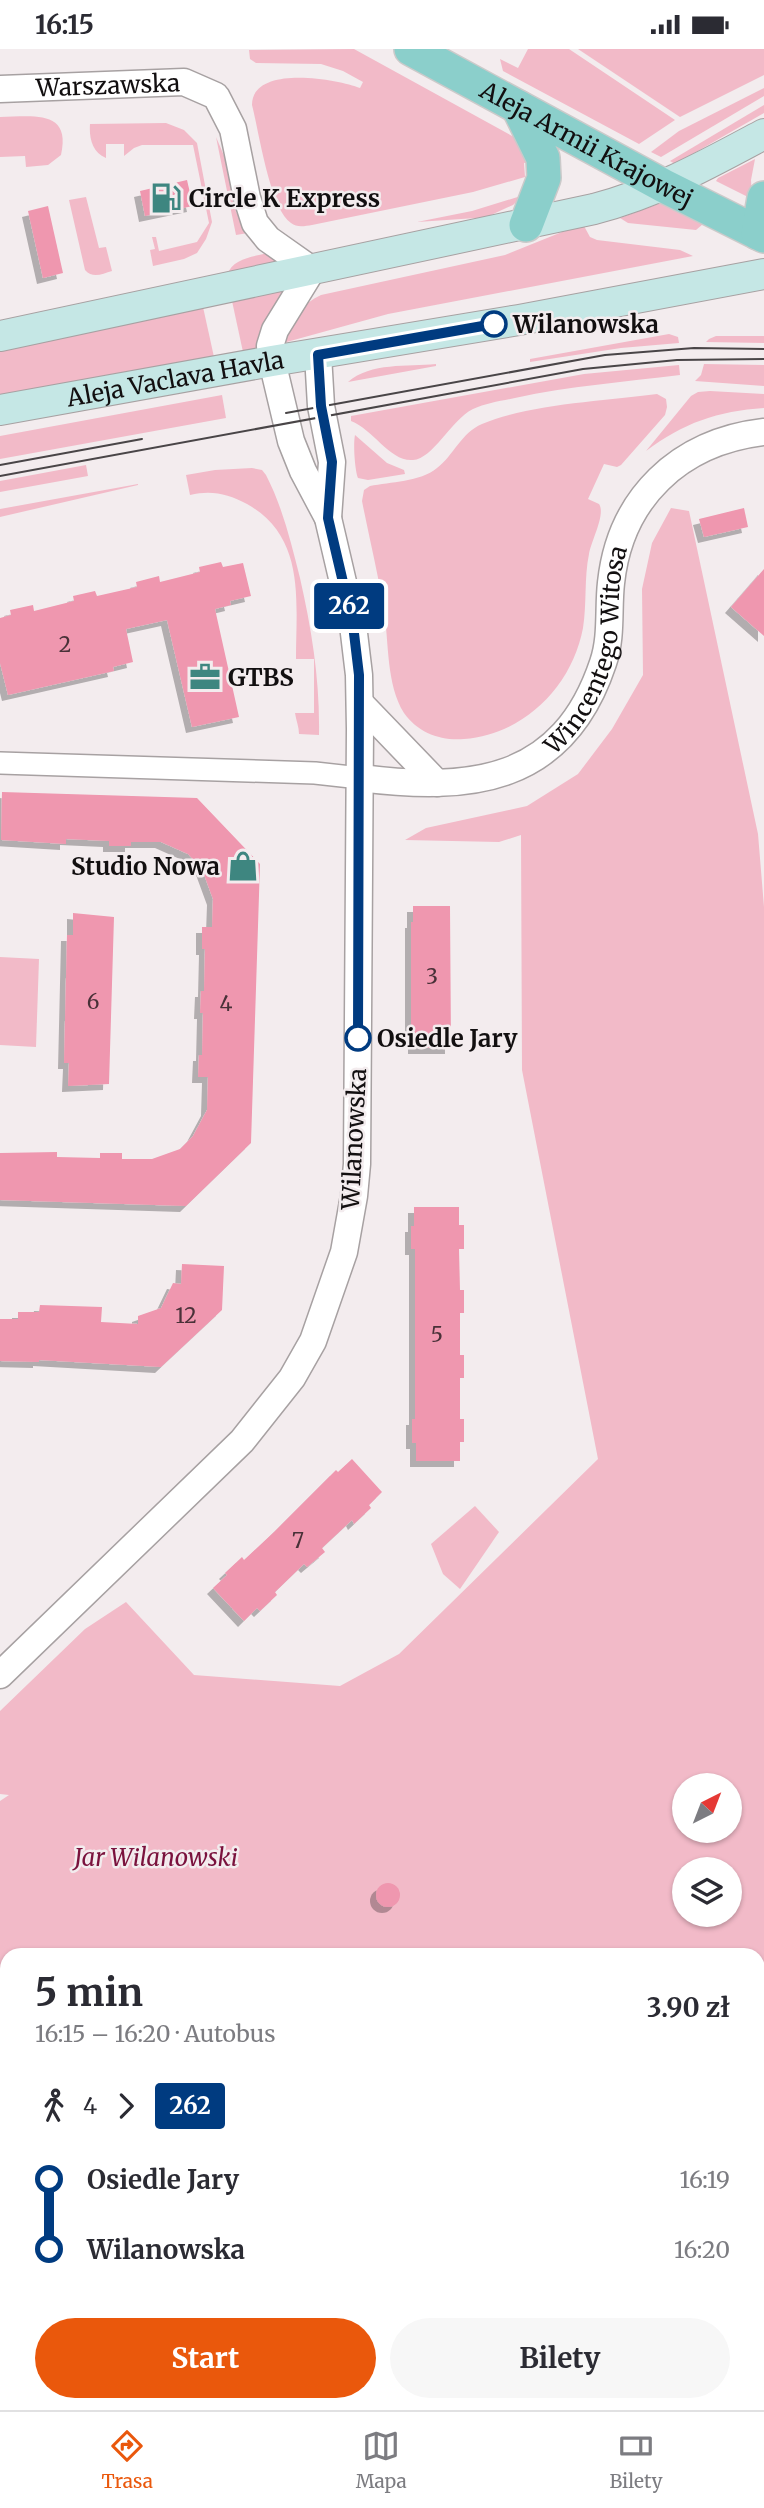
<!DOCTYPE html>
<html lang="pl">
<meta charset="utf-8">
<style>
:root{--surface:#fff;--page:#f7f7f7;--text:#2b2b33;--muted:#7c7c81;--line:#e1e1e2;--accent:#ea580c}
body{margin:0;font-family:Merriweather,serif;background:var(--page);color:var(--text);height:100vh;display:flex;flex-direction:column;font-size:26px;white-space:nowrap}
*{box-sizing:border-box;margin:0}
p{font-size:23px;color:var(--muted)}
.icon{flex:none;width:38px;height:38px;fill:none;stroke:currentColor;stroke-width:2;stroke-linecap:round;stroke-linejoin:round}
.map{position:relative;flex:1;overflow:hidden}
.drawer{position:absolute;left:0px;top:1899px;width:765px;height:464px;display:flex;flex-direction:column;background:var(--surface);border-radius:21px 21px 0 0;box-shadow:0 2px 5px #0004}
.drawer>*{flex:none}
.badge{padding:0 14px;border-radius:5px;font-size:24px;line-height:46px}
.needle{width:46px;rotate:42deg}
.buttons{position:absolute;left:672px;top:1724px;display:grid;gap:14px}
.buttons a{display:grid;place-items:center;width:70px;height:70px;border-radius:50%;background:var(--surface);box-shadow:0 2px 5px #0004;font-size:35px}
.map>.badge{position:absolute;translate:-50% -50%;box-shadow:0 0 0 4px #fff}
.legs{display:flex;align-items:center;gap:10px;height:77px;padding:0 35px;font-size:23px}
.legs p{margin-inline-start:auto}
.head{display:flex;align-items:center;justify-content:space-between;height:119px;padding:0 35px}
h1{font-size:38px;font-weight:700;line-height:52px}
.action{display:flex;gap:14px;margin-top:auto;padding:14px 35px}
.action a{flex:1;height:80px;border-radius:42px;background:var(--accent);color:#fff;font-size:28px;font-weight:700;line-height:80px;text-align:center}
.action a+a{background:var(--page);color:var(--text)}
ul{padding:0 35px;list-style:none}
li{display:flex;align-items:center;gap:24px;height:70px;font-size:26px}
li i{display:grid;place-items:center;width:10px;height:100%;margin:0 9px;background:currentColor}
li i::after{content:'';width:18px;height:18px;margin:-9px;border:5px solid;border-radius:50%;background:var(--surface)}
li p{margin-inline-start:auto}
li:first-child i{background:linear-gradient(#0000 50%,currentColor 0)}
li:last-child i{background:linear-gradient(currentColor 50%,#0000 0)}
.status{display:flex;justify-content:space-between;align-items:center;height:49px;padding:0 35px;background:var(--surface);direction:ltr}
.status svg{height:19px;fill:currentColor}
.tabs{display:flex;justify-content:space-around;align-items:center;height:98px;border-top:2px solid var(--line);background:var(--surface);font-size:19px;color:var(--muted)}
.tabs a{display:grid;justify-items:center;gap:4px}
.tabs .selected{color:var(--accent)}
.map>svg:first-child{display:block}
</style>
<div class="status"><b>16:15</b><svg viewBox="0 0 49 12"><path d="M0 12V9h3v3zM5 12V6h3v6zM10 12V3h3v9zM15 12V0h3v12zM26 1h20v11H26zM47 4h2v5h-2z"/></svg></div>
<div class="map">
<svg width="764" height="2361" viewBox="0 0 764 2361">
<defs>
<filter id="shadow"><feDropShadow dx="-6" dy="6" stdDeviation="0" flood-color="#0004"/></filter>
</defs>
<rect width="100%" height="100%" fill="#f3ecee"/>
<g fill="#f2bac8" fill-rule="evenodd">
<path d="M354 0 514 88 521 95 531 113 524 114 525 128 473 143 312 176C305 177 297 179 291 174 270 160 259 83 252 56 252 15 337 30 360 39L363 33 343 22 321 15 256 14 250 10 249 1Z"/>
<polygon points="528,0 569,0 675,71 639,95 503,22 500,10 518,19"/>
<polygon points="578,0 764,0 764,26 680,68"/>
<polygon points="764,39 764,47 661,108 651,103 679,82"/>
<polygon points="764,56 764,64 675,115 670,112"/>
<path d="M0 68C30 68 72 59 61 106L48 116 26 118 25 107 0 108Z"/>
<path d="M166 74 184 81 197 94 212 173 206 190 197 204 184 210 153 217 150 201 155 200 152 188H156L159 202 197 193 209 174 193 96H142L134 99 124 107V95H106V109C92 103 89 89 90 75Z"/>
<polygon points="216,88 225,109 236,163 248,184 236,186"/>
<polygon points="755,110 751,131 752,150 716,132 718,129"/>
<polygon points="524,146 513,156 491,166 491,168 417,173 472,162"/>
<path d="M86 148 99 199 106 198 112 222C102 225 93 230 85 221L69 151Z"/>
<polygon points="664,153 703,175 696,181 628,174 620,169"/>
<path d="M584 177 590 188 597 191 680 201 693 207 388 265 283 294C286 274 303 254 321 246L505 206 562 183Z"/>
<path d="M268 204 283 211 227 226C233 209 252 208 268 204Z"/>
<polygon points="283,241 286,241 257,300 243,303 232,252"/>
<polygon points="203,258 214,308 0,348 0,300"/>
<polygon points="669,285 678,288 679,294 621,299 530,313 530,310"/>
<polygon points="716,287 764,287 764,294 706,293 709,290"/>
<path d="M436 315V317L348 333C371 313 407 318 436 315Z"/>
<polygon points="704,315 764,316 764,337 695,332 701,326"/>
<path d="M679 316 680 326C625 333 569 337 515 349 501 352 486 354 473 360 451 371 433 410 413 411 390 413 373 380 351 372V367L584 325Z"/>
<path d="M710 342 764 345V359C718 362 683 374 646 402L691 347 698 343Z"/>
<path d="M657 345 666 350 667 358 665 366 621 416 617 418 604 415 588 450 599 455C606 465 591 492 589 505 584 529 587 554 583 579 572 637 525 685 464 690 441 692 418 684 404 664 386 635 389 593 384 561 378 524 369 488 362 452L364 441 370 437C390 433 420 433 437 419 454 406 461 384 482 375 529 355 605 352 657 345Z"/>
<polygon points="222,346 226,369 0,410 0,387"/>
<path d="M355 386 387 414 404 421 405 425 368 431 358 429C355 422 353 395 355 386Z"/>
<polygon points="86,416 88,427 0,443 0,432"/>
<path d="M252 419 262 421 266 426C283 459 291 494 300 529 312 582 320 632 319 686L299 685C299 678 296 671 295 664H314V610H296C296 552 306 488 247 455 228 445 212 441 190 446L186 426 215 421Z"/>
<polygon points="138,435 138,436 0,468 0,460"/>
<path d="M671 459 689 462 758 785 764 858V2361H95L93 2356H758V1906H7V2303L0 2302V1752L9 1746 0 1745V1662L85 1580 126 1553 194 1626 340 1637 399 1605 598 1410 522 1021 521 786 499 793 405 791 426 779 527 757 578 725 612 680 643 626 642 540 652 494ZM684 1736H730V1782H684ZM684 1820H730V1866H684Z"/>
<polygon points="0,908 39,910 36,998 0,996"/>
<polygon points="475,1457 499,1483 460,1540 443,1525 431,1495"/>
</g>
<g fill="#20aaa2">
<polygon points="421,2356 511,2356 504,2361 424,2361"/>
<polygon points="537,2356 680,2356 686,2361 541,2361"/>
</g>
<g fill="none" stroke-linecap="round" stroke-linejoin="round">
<g stroke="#20aaa2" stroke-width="7">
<polyline points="0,1979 7,1987"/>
<polyline points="340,2356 345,2361"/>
</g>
</g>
<g fill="#ef97af" filter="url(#shadow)">
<polygon points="187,131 193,157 145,167 140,142"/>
<polygon points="48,157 63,224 43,229 28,162"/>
<polygon points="744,459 748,478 704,488 699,470"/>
<polygon points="221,513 223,518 243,514 251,547 230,552 231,556 215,560 239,668 192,678 167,571 126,580 133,613 113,618 114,622 8,646 0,614 0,569 11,566 10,561 33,556 34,562 74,552 73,547 95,542 97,547 137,538 136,533 159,527 160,533 200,523 199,518"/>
<polygon points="764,520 764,587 731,558"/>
<polygon points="2,743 197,749 260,815 251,1094 186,1157 0,1151 0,1104 57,1103 57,1108 100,1109 100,1104 122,1104 122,1110 152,1110 180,1100 193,1087 207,1061 208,1028 198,1028 199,1006 202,1006 203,964 200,964 201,942 204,942 205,900 202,900 202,878 212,878 213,850 202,820 188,805 161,793 131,793 131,797 109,797 109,792 66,790 66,795 1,791"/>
<polygon points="413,857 450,857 451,999 414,999 414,981 411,982 411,873 413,873"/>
<polygon points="73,864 114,868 109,1035 68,1037 69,1014 64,1014 67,886 73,886"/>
<polygon points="414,1158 459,1158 459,1176 464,1176 464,1200 459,1200 460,1241 464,1241 464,1264 460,1264 460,1306 464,1306 464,1329 460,1329 460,1370 464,1370 464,1393 460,1393 460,1412 416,1412 416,1394 412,1394 412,1370 415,1370 415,1200 411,1200 411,1177 414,1177"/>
<polygon points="182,1215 224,1217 222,1261 161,1318 39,1311 39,1313 0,1312 0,1270 18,1270 18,1263 39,1263 40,1256 102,1258 101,1273 138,1275 138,1267 161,1259 173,1234 181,1235"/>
<polygon points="352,1410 382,1443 369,1456 371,1459 354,1475 352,1471 322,1499 325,1503 307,1518 304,1515 275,1543 277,1546 260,1562 257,1559 244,1572 213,1539 227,1526 225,1524 242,1508 244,1511 274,1483 336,1421 338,1423"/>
<circle cx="388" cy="1846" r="12"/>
</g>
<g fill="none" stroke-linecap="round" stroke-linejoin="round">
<g stroke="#a7a1a2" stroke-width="24">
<polyline id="minor" points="0,714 315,724 360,729"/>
</g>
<g stroke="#a7a1a2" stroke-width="29">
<g id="tertiary">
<path id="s1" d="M0 40 184 33 216 47 233 80 247 149 255 174 268 190 312 221 275 281 270 297 272 312 291 392 303 422 328 469 353 576 359 626 360 680 357 1115 354 1147 344 1203 313 1292 292 1329 242 1392 0 1626"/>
<polyline points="318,306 321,357 332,413 328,469"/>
<polyline points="360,654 437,734"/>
<path id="s2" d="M360 729C471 743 563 734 603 614 612 588 608 560 611 534 620 449 679 393 764 383"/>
</g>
</g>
<g stroke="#a7a1a2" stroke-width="32">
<g id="secondary">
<path d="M0 287 594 160C658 143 706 116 764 85"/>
<path id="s3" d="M0 361 272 312 519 271 764 225"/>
</g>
</g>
<g stroke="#cbcaca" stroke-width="36">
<g id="primary">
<path id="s4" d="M411 0 664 137 764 187"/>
<polyline points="518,58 543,109 544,129 526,176"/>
<polyline points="758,184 764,149"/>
</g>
</g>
<use href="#minor" stroke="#fff" stroke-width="21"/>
<use href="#tertiary" stroke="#fff" stroke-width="26"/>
<use href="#secondary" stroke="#c5e7e5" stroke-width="30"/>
<use href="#primary" stroke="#8bcfcb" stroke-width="33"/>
<g stroke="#494547" stroke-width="2">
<polyline points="286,364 605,306 694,299 764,300"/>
<polyline points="0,416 142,390"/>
<polyline points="0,427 583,320 677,311 764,310"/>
</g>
</g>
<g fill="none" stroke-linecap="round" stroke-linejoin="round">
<g stroke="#fff" stroke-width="16">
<polyline id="line-1" points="358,989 359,626 353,576 328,469 332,413 321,357 318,306 494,275"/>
</g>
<use href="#line-1" stroke="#003b80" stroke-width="10"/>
</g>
<defs>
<g id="fuel-bare" transform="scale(2.415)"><path d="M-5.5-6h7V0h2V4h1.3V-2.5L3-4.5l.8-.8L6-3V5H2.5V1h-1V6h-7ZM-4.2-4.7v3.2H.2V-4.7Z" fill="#3e8680" stroke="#f3ecee" stroke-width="2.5" paint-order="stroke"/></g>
<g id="office-bare" transform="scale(2.415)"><path d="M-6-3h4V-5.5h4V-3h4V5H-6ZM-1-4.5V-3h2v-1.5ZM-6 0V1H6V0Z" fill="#3e8680" stroke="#f3ecee" stroke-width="2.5" paint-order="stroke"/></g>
<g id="shop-bare" transform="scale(2.415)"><path d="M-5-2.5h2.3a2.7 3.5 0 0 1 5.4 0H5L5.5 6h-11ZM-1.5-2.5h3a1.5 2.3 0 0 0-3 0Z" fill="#3e8680" stroke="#f3ecee" stroke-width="2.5" paint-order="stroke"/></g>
</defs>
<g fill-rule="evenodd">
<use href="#fuel-bare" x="166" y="149"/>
<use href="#office-bare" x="205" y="628"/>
<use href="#shop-bare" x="243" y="817"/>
</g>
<g fill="#fff" stroke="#003b80" stroke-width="3.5">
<circle cx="494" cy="275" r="12"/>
<circle cx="358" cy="989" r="12"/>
</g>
<g text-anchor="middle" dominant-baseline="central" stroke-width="5" stroke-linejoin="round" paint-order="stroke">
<g font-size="21" fill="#493138">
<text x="65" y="595">2</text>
<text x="432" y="927">3</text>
<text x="93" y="952">6</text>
<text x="226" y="954">4</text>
<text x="186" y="1266">12</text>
<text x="437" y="1285">5</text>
<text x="298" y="1491">7</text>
</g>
<g font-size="24" fill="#120f10" stroke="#f3ecee">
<text stroke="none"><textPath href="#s1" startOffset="108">Warszawska</textPath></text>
<text stroke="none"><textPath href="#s4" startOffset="200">Aleja Armii Krajowej</textPath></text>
<text stroke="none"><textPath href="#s3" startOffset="178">Aleja Vaclava Havla</textPath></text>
<text stroke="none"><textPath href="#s2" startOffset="306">Wincentego Witosa</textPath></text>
<text transform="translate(354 1090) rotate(-87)">Wilanowska</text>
</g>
<g font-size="24" font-weight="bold" fill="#120f10" stroke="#f3ecee" text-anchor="start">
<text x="189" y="149">Circle K Express</text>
<text x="228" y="628">GTBS</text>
<text x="220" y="817" text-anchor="end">Studio Nowa</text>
</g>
<g font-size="24" font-weight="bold" fill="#120f10" stroke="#f3ecee" text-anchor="start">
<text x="513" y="275">Wilanowska</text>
<text x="377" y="989">Osiedle Jary</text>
</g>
<g font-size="24" font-style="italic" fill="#7a123d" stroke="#f3ecee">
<text x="156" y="1808">Jar Wilanowski</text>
</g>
</g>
</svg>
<div class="buttons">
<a><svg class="needle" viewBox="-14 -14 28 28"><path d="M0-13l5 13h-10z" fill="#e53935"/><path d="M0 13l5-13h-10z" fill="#7c7c81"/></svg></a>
<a><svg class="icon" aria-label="layers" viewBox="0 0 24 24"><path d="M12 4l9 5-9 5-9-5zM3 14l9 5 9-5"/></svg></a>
</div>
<b class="badge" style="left:349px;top:557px;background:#003b80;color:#fff">262</b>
<section class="drawer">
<div class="head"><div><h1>5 min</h1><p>16:15 – 16:20 · Autobus</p></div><b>3.90 zł</b></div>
<div class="legs"><svg class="icon" aria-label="walk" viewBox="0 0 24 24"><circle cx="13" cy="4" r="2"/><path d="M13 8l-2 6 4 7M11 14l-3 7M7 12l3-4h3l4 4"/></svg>4<svg class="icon" aria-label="forward" viewBox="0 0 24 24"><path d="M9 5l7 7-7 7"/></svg><b class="badge" style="background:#003b80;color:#fff">262</b></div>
<ul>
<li><i style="color:#003b80"></i><b>Osiedle Jary</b><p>16:19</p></li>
<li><i style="color:#003b80"></i><b>Wilanowska</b><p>16:20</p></li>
</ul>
<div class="action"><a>Start</a><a>Bilety</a></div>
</section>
</div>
<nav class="tabs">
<a class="selected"><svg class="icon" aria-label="directions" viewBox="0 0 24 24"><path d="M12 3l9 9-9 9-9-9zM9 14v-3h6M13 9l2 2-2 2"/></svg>Trasa</a>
<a><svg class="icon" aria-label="map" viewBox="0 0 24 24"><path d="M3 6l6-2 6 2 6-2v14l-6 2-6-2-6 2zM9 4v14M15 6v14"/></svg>Mapa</a>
<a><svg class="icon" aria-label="tickets" viewBox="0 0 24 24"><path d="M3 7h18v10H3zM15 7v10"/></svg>Bilety</a>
</nav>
